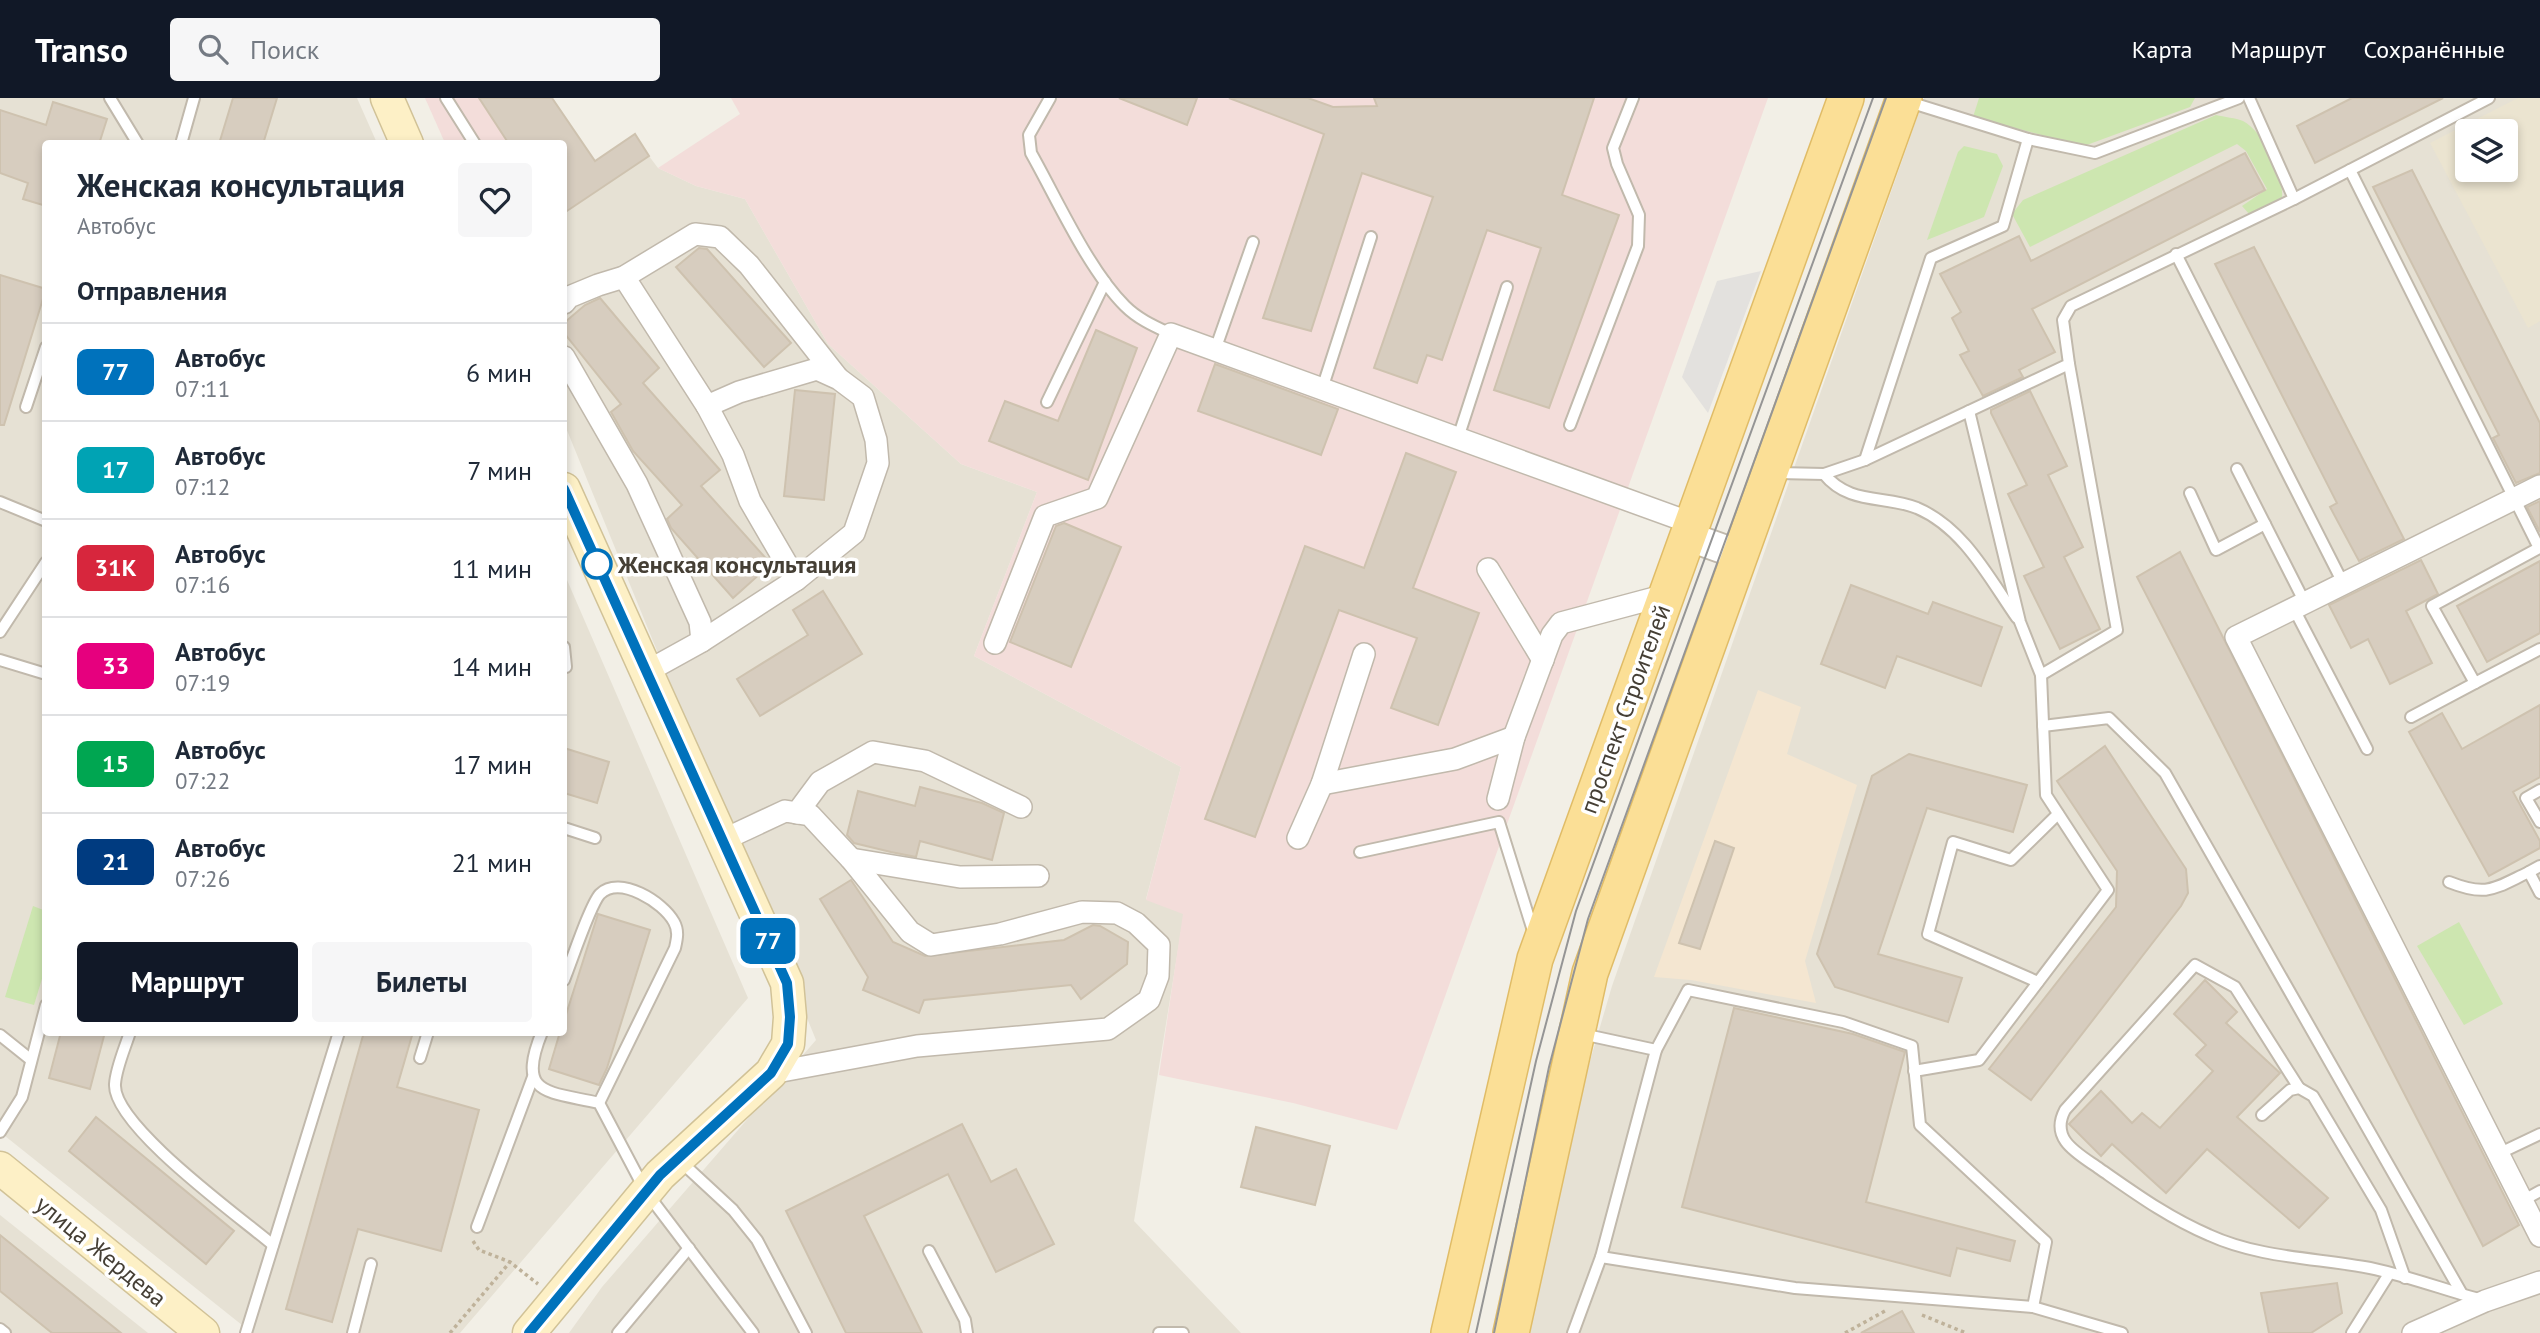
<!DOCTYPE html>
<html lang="ru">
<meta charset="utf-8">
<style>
:root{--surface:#fff;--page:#f6f6f7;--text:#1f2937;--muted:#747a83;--line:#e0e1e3;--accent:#111827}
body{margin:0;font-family:"PT Sans",sans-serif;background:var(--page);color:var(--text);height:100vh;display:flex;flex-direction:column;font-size:26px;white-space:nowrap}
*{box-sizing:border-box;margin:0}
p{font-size:23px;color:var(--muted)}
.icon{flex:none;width:38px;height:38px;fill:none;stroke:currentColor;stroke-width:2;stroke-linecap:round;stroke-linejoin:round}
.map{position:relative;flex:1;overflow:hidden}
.side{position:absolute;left:42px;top:42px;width:525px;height:896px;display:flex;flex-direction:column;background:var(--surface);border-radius:7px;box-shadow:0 4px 10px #0003}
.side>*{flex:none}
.badge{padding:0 14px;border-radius:10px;font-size:24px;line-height:46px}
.tools{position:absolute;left:2455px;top:21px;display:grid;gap:14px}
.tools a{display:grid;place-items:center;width:63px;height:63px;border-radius:7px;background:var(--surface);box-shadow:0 4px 10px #0003;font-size:35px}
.map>.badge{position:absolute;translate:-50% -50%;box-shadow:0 0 0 4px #fff}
h2{padding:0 35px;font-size:26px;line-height:63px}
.round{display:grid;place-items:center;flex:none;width:74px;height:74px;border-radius:7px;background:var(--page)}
.overview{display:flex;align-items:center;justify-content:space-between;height:119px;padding:0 35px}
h1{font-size:33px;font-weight:600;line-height:52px}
.action{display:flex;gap:14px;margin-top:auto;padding:14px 35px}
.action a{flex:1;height:80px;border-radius:7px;background:var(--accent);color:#fff;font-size:28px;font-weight:600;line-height:80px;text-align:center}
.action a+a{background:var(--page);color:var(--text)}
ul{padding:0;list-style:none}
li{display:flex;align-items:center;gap:21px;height:98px;padding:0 35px;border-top:2px solid var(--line)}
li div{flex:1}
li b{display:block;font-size:26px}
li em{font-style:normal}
li .badge{min-width:77px;font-weight:700;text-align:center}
header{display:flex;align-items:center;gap:42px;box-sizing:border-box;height:98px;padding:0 35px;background:var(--accent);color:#fff}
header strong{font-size:33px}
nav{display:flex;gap:38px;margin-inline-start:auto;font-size:24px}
.search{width:490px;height:63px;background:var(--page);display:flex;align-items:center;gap:18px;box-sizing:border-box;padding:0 24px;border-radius:7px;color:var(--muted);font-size:26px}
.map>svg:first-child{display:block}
</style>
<header>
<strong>Transo</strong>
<div class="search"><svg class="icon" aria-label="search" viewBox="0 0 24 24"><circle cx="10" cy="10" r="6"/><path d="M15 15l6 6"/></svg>Поиск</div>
<nav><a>Карта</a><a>Маршрут</a><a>Сохранённые</a></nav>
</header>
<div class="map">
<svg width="2540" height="1235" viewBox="0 0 2540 1235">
<rect width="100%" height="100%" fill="#f2efe6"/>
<g fill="#e6e1d4" fill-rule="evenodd">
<polygon points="0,0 357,0 377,45 46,46 46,934 564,934 564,475 748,900 460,1235 252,1235 0,1034"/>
<path d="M1924 0H2540V1235H1527L1578 1004 1612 888ZM2468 33H2506V72H2468Z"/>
<polygon points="649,58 658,70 696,88 745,101 828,246 961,366 1037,394 974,558 1181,669 1146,801 1184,815 1134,1123 1241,1235 569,1235 602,1189 816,942 564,325 564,115"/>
<polygon points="0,1117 148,1235 0,1235"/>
</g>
<polygon fill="#f4e6d1" points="1758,592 1801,609 1787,656 1857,687 1805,863 1816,905 1691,882 1654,879"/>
<path fill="#ebe4d0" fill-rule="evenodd" d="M2518 0H2540V223L2528 230 2430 45ZM2468 33H2506V72H2468Z"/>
<g fill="#f3ddda">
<polygon points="425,0 479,0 509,45 445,45"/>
<polygon points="731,0 1768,0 1397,1032 1293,1005 1159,977 1183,816 1146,802 1181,669 974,558 1037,394 961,366 828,246 745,101 696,88 658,70 740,16"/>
</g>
<g fill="#cde6b0">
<polygon points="1979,0 2195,0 2190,9 2084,48 1973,19"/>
<path d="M2216 17C2224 19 2236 20 2243 23 2264 34 2284 77 2282 99L2250 117 2242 108 2267 91 2246 53 2237 46 2030 149 2012 116 2023 102Z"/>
<polygon points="1964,48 1997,56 2003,68 1984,119 1927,142 1958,54"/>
<polygon points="33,808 46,813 45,871 34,907 5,899"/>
<polygon points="2459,824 2503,906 2464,927 2417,848"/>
</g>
<polygon fill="#e3e1de" points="1761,173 1708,315 1682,279 1717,183"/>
<g fill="#d7cdbf" stroke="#cec2af" stroke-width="2">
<polygon points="233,0 277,0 263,46 219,46"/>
<polygon points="479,0 552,0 595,63 635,36 649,58 564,115 564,46 509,46"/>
<polygon points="1119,0 1197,0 1187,27"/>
<polygon points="1229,0 1308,0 1333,9 1377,8 1374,0 1594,0 1562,97 1619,117 1549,310 1494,292 1541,150 1487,132 1442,262 1427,257 1417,285 1374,270 1433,99 1362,75 1311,233 1263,220 1324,36"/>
<polygon points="2352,0 2443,0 2315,65 2297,28"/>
<polygon points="53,4 107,21 99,46 46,46 46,108 23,101 28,85 0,75 0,12 46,27"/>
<polygon points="2245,55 2265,92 2032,211 2055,254 2019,272 2023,279 1983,298 1960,257 1969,253 1952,220 1961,214 1940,176 2019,138 2031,163"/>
<polygon points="2412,72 2540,325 2540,375 2516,385 2493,340 2499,337 2373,89"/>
<polygon points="2254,149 2404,441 2359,463 2330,409 2337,405 2215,166"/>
<polygon points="699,150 707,151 791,245 764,269 676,169"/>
<polygon points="0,177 46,191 4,327 0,327"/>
<polygon points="600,200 659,270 643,285 720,372 701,388 771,466 733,500 671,430 667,421 682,407 633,353 611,314 621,306 564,235 564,225 585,207"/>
<polygon points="1096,232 1137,250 1088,382 989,343 1005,303 1058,323"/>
<polygon points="1215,266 1338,311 1321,357 1198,313"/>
<polygon points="795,292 835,296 824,402 784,398"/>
<polygon points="2030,293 2067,368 2048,377 2083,449 2064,459 2100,531 2060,551 2024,478 2044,469 2008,396 2027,387 1991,315 1991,312"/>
<polygon points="1406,355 1456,374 1413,490 1479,515 1438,627 1391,610 1417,540 1339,512 1255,739 1205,721 1305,448 1364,470"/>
<polygon points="2540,403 2540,434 2527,409"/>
<polygon points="1064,425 1121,449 1071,569 1010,544 1056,428"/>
<polygon points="2180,454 2519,1127 2483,1148 2137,479"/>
<polygon points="2421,462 2438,496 2406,513 2432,565 2390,586 2368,541 2351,550 2329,507"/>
<polygon points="2540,463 2540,535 2487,564 2457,508"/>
<polygon points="1851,487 1928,516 1933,504 2002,529 1981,588 1897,558 1885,590 1821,566"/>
<polygon points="823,493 862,556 760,618 737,581 808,537 793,512"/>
<polygon points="2540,607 2540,679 2513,694 2540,743 2540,750 2489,778 2409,634 2442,615 2462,651"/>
<polygon points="2105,648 2186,771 2188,795 2181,808 2031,1002 1989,971 2116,809 2117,773 2057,683"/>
<polygon points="564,650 609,664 597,705 564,695"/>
<polygon points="1909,656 2027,687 2013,734 1927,710 1878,856 1962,880 1948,924 1835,889 1817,856 1872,678"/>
<polygon points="920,689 982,705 1004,715 992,762 920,743 916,759 891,754 854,745 847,737 858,693 915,708"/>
<polygon points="1715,743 1734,750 1700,851 1679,845"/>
<polygon points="851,782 893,844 925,858 1064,842 1093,827 1100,828 1128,844 1127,866 1081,901 1071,887 924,902 919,915 863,892 868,879 820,801"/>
<polygon points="598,816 650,832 607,970 599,987 549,971 560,934 564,934 564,923"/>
<polygon points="2205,882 2237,914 2226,925 2280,975 2237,1019 2328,1100 2299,1130 2207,1051 2166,1095 2112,1046 2101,1058 2069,1026 2101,993 2132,1025 2142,1015 2160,1030 2213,973 2196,957 2206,947 2174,916"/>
<polygon points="1734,910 1853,936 1905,954 1866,1104 2015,1143 2010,1163 1957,1150 1950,1178 1682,1109"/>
<polygon points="61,934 105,934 90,991 49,980"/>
<polygon points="364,934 413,934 397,989 479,1012 441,1153 358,1131 332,1224 286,1211"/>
<polygon points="96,1019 234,1133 206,1166 69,1053"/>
<polygon points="962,1026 991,1084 1016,1071 1054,1146 996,1174 948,1076 864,1118 922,1235 846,1235 786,1113"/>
<polygon points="1256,1029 1330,1048 1315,1107 1241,1089"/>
<polygon points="0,1137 121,1235 52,1235 0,1193"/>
<polygon points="2337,1185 2342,1215 2311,1235 2269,1235 2261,1195"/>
<polygon points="1902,1213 1914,1235 1861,1235"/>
</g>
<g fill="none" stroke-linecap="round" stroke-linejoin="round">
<g stroke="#c1b9ac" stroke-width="14">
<g id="service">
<polyline points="110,0 138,46"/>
<polyline points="446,0 475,46"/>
<path d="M1050 0 1029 37 1031 55C1057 101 1088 171 1125 208 1138 221 1154 228 1171 236"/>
<polyline points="2249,0 2294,101"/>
<polyline points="1909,4 2028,41 2095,55 2239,0"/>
<polyline points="181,46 194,0"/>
<polyline points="2350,72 2539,450 2432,508 2475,585 2540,551"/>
<polyline points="2176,156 2344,487"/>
<polyline points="1215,252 1253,144"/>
<polyline points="1322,291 1371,139"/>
<polyline points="1047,304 1105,184"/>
<polyline points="26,309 46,249"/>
<polyline points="1969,313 2020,524 2041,577 2117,532 2069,266"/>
<polyline points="1570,327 1638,148 1639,117 1617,66 1613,50 1633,0"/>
<polyline points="1458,340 1507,189"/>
<polyline points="1865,362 1931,160 2003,128 2028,41"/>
<polyline points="2237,371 2305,505"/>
<polyline points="1776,375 1824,376 1865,362 2069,266 2063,222 2071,208 2294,101 2489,0"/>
<path d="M1824 376C1849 407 1884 397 1917 410 1964 430 1989 480 2017 520"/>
<polyline points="2190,395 2216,452 2265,426"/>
<polyline points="0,404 46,423"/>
<polyline points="2294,511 2367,651"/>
<polyline points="0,534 46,464"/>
<polyline points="564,549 566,569 564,568"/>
<polyline points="0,562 46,576"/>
<polyline points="2411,619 2475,585"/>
<polyline points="2043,628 2109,620 2165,675 2462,1196"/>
<polyline points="2540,692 2526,700 2540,724"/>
<polyline points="564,730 595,740"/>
<polyline points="1360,754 1499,724 1534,836"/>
<polyline points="2540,768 2529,774 2540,795"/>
<path d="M2449 784C2487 799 2493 791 2529 774"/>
<path d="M564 882C571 865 590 807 600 796 620 777 663 804 674 824 679 833 677 841 675 850L599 1005"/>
<polyline points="2038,884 1928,836 1953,744 2011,762 2058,716"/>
<path d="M130 934C125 950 116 970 115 986 112 1027 240 1119 273 1147"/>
<path d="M542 934C516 998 547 993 599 1005L646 1094 753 1235"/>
<polyline points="1582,936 1656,952 1601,1159 1795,1190 2033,1209 2122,1235"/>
<polyline points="0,937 30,961"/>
<polyline points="1656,952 1688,892 1843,924 1912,948 1920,1027 2046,1144 2033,1209"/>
<polyline points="420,960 428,934"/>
<polyline points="1914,973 1979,962 2108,792 2046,697 2041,577"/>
<path d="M2299 990 2235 889 2195 867 2065 1012C2049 1042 2079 1056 2100 1071 2136 1096 2169 1120 2209 1137 2259 1160 2317 1160 2370 1170 2408 1178 2445 1192 2482 1202"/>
<polyline points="2262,1017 2290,992 2299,990 2313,998 2381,1112 2405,1180"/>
<polyline points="0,1034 22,999 46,907"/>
<polyline points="2498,1056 2540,1036"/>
<polyline points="679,1062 733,1112 757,1142 806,1235"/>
<polyline points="2522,1103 2540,1093"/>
<polyline points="477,1129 533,979"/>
<polyline points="929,1153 965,1222 967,1235"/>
<polyline points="0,1231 5,1235"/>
<polyline points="246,1235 339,934"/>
<polyline points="353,1235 371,1166"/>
<polyline points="618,1235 689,1150"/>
<polyline points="1159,1235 1183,1235"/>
<polyline points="1573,1235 1601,1159"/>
<polyline points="2352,1235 2389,1176"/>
</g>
</g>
<g stroke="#c1b9ac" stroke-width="24">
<g id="minor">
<polyline points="624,179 707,308 739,294 817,271 839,281 863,299 876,342 878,365 854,435 796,482 702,543 646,574"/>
<polyline points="564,205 569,199 598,187 624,179 695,136 720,139 749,167 837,279"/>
<polyline points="564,259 637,386 700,524 702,543"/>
<polyline points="707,308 733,357 750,403 796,482"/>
<polyline points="2540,388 2236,539 2540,1138"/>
<polyline points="1488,471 1543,562"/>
<polyline points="995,545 1045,418 1097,400 1171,236 1691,425"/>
<polyline points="1322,686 1455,661 1514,639"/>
<polyline points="1498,701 1514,639 1552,537 1561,525 1666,497"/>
<polyline points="797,715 820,684 873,654 925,663 1021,709"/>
<polyline points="1298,740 1322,686 1364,556"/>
<polyline points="723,742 785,713 810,717 851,761 910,834 931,847 1000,836 1082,814 1117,815 1136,825 1159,847 1158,878 1149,902 1108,931 917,948 771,975"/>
<polyline points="851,761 960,779 1038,778"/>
<polyline points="2413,1235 2485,1203 2540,1184"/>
</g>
</g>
<g stroke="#c1b9ac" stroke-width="32">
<polyline id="tertiary" points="1687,438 1740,457"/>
</g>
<g stroke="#d1c297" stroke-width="35">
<g id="secondary">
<polyline points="387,0 407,46"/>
<polyline points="0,1070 203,1235"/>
<polyline points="529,1235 660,1077 771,975 788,946 790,919 787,885 564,391"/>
</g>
</g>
<g stroke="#e0bc67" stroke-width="38">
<g id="primary">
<polyline points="1449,1235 1535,861 1846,0"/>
<polyline points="1511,1235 1590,875 1904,0"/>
</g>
</g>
<g stroke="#bfb29a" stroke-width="3.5" stroke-dasharray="3.5 3.5" stroke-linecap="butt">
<polyline points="473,1143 479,1152 510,1164"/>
<polyline points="1922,1217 1966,1235"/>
<polyline points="450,1235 510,1164 538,1186"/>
<polyline points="1845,1235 1885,1213"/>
</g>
<use href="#service" stroke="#fff" stroke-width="10"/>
<use href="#minor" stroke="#fff" stroke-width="21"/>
<use href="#tertiary" stroke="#fff" stroke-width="28"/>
<use href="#secondary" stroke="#fdf0c6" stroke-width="32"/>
<use href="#primary" stroke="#fbdf96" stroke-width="35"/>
<g stroke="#959595" stroke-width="2">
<polyline points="1476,1235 1536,963 1576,813 1873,0"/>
<polyline points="1494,1235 1549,969 1588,821 1886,0"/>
</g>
</g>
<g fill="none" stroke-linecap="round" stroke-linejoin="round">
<g stroke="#fff" stroke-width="16">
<polyline id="line" points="529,1235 660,1077 771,975 788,946 790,919 787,885 564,391"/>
</g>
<use href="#line" stroke="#0072bc" stroke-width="10"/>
</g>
<circle fill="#fff" stroke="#0072bc" stroke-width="3.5" cx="597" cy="466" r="14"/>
<g text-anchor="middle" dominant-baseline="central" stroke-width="7" stroke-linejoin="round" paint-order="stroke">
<g font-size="24" font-weight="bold" fill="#453f35" stroke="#fff" text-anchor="start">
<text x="618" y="466">Женская консультация</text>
</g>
<g font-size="24" fill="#453f35" stroke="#fff">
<text transform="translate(1625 611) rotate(-70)">проспект Строителей</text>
<text transform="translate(101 1153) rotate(39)">улица Жердева</text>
</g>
</g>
</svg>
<div class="tools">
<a><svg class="icon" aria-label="layers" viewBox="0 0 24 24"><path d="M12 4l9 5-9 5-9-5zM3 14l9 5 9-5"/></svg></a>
</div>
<b class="badge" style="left:768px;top:843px;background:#0072bc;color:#fff">77</b>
<section class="side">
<div class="overview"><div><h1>Женская консультация</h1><p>Автобус</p></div><a class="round"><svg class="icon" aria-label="heart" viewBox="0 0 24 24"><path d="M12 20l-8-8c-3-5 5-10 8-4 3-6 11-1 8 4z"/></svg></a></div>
<h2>Отправления</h2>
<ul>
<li><span class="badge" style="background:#0072bc;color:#fff">77</span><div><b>Автобус</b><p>07:11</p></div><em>6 мин</em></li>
<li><span class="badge" style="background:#00a3b4;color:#fff">17</span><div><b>Автобус</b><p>07:12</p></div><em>7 мин</em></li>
<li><span class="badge" style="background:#d7263d;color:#fff">31К</span><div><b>Автобус</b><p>07:16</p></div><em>11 мин</em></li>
<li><span class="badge" style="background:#e6007e;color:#fff">33</span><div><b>Автобус</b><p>07:19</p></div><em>14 мин</em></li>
<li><span class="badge" style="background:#00a651;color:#fff">15</span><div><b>Автобус</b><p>07:22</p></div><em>17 мин</em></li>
<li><span class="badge" style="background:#003b80;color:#fff">21</span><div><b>Автобус</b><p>07:26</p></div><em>21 мин</em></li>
</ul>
<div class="action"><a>Маршрут</a><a>Билеты</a></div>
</section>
</div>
